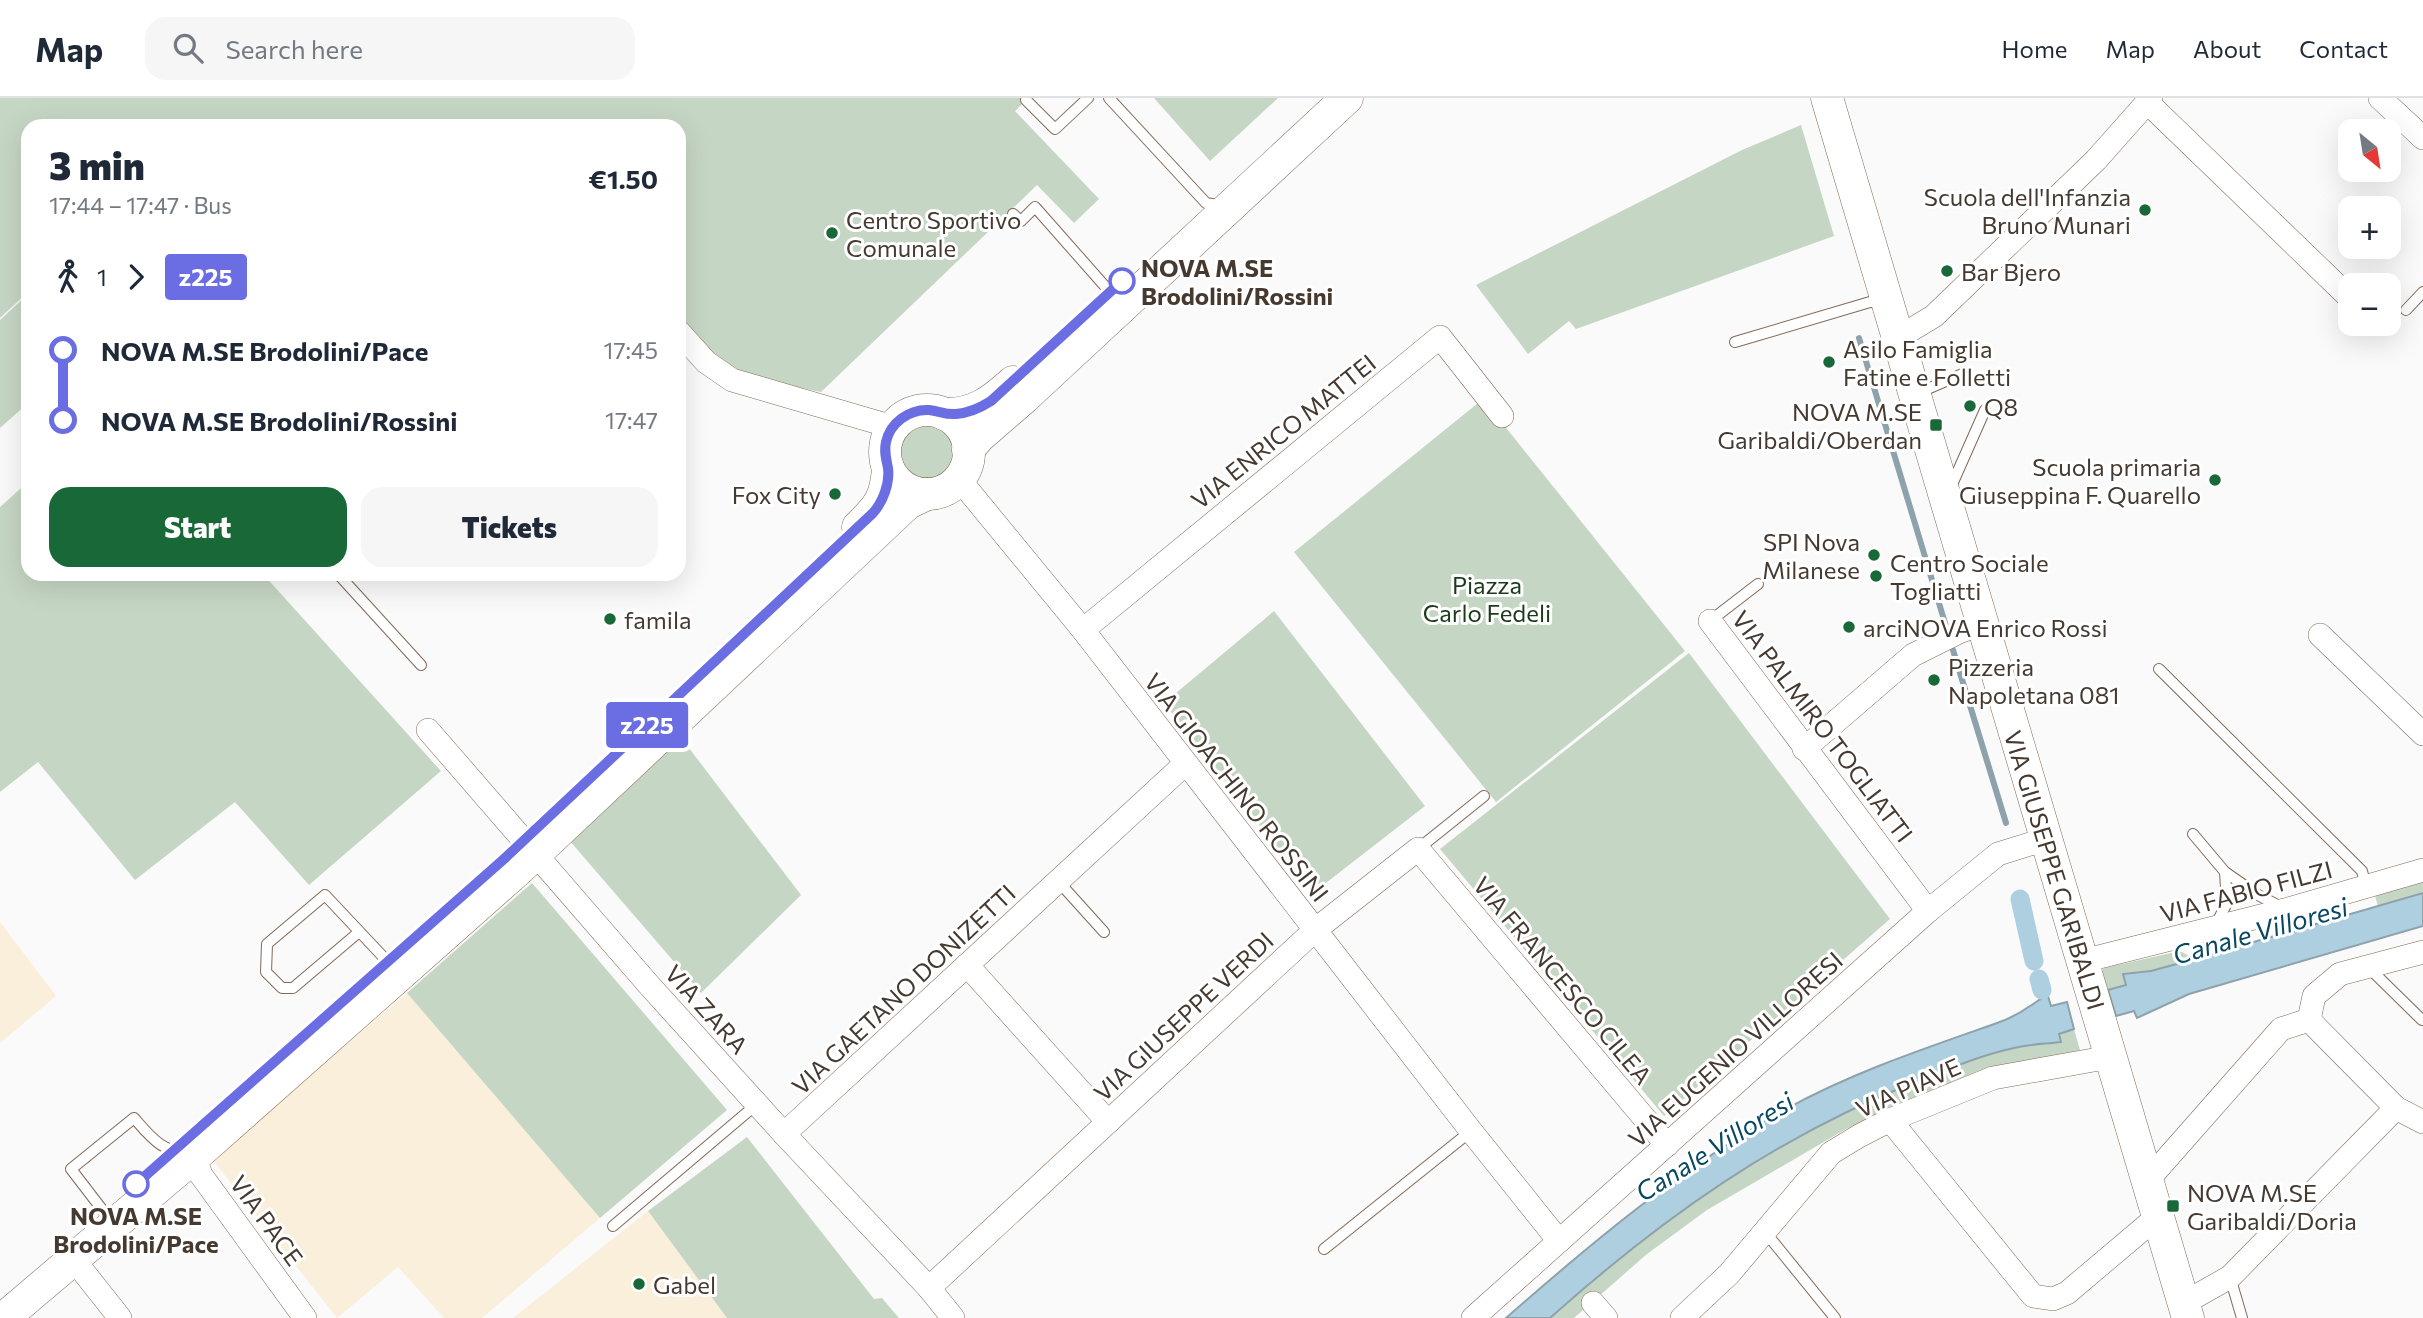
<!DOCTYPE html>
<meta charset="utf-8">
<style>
:root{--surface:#fff;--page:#f6f6f7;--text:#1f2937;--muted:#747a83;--line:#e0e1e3;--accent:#196837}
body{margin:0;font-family:Commissioner,sans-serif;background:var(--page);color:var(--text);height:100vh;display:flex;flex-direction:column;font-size:26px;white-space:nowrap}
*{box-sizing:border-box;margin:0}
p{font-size:23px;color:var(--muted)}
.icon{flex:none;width:38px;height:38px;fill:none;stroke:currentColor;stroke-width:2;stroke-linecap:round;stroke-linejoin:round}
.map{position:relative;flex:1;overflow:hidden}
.details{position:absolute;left:21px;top:21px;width:665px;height:462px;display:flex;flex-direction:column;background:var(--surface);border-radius:21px;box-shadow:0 7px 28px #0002}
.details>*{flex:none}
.badge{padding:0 14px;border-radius:5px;font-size:24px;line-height:46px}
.needle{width:46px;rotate:150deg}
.fabs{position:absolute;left:2338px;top:21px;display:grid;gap:14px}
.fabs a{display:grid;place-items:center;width:63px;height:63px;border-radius:14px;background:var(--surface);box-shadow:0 7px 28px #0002;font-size:35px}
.map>.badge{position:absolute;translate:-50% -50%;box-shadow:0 0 0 4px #fff}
.legs{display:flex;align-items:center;gap:10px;height:77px;padding:0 28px;font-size:23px}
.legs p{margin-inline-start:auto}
.overview{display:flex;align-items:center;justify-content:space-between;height:119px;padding:0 28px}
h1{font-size:38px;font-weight:800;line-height:52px}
.action{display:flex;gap:14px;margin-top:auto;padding:14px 28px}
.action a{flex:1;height:80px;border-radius:21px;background:var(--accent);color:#fff;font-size:28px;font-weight:800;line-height:80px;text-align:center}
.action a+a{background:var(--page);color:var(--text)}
ul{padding:0 28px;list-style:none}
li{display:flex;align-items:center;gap:24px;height:70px;font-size:26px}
li i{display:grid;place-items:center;width:10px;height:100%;margin:0 9px;background:currentColor}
li i::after{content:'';width:18px;height:18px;margin:-9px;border:5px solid;border-radius:50%;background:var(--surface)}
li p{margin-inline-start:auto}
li:first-child i{background:linear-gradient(#0000 50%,currentColor 0)}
li:last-child i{background:linear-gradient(currentColor 50%,#0000 0)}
header{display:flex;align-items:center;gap:42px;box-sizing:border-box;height:98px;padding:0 35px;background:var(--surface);border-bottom:2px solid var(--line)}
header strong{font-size:33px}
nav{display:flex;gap:38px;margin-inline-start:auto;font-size:24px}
.search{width:490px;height:63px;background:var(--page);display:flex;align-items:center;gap:18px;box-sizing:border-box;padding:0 24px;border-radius:21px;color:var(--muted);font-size:26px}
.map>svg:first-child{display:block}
</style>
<header>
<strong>Map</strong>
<div class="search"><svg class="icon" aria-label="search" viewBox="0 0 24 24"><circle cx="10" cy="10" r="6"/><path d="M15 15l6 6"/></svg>Search here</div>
<nav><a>Home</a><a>Map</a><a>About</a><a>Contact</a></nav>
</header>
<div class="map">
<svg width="2423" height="1220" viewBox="0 0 2423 1220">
<rect width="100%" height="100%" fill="#fafafa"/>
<g fill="#faefda">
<polygon points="0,824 56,898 0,945"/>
<polygon points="407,895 600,1120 482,1220 444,1220 398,1169 337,1220 212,1061"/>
<polygon points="648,1113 727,1220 513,1220"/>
</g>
<g fill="#c6d6c4">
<path d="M0 0H1028L1015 13 1099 101 1074 125 1037 87 821 294C790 287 742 280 717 259 703 247 691 231 679 218V28H28V194L0 220Z"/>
<polygon points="1154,0 1278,0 1210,63"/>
<polygon points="1801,27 1834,138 1576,231 1569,223 1528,256 1476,187 1742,52"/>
<polygon points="28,196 28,305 0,330 0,222"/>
<polygon points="1483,301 1685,553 1496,704 1294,454"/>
<circle cx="927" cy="353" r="28"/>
<polygon points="28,384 28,476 263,476 441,673 309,787 235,704 135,782 38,664 0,694 0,409"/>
<polygon points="1274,513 1425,708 1313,795 1164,605"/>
<polygon points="1689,555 1890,821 1664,1018 1440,751"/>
<polygon points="679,637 801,797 701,895 569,742"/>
<polygon points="2423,776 2423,795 2378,808 2373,791"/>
<polygon points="532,785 727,1012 600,1120 407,895"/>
<polygon points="2180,853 2195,861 2151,873 2124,876 2126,887 2108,892 2102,873 2104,870"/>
<path d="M2074 931 2080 952 1972 979 1846 1031 1707 1112 1647 1156 1574 1220H1550C1662 1120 1777 1038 1918 983 1949 971 1981 957 2013 950 2029 946 2045 946 2061 944L2059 936Z"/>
<polygon points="747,1039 874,1201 882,1200 899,1220 727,1220 648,1113"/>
</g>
<g fill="#aecfe0" stroke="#8ea2ab" stroke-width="2">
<polygon points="2423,795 2423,828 2189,896 2137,920 2134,913 2116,918 2108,892 2126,887 2123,876 2151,873 2195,861"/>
<path d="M2048 898 2051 908 2067 904 2074 931 2059 936 2061 944C2046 946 2029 946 2014 950 1981 957 1949 971 1918 983 1777 1038 1662 1120 1550 1220H1506C1596 1141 1681 1070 1786 1011 1853 974 1926 950 1997 925 2009 921 2020 915 2030 908 2037 904 2040 900 2048 898Z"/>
</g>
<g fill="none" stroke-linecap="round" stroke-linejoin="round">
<g stroke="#8ea2ab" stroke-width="6">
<polyline points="1859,240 1945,525"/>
<polyline points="1953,552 2006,725"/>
</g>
<g stroke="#aecfe0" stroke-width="19">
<polyline points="2020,801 2034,863"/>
<polyline points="2039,881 2042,892"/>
</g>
<g stroke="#846855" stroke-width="12">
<g id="lane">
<polyline points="1109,0 1206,105 1217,107 1223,101"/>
<polyline points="1026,2 1055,31 1088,0"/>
<polyline points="1013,116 1021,123 1035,109 1110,194 1105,211"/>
<polyline points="2406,212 2423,194"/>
<polyline points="1735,244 1870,204 1883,204"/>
<polyline points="1918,295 1967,274"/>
<polyline points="1950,391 1985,312"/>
<polyline points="338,476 421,567"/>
<polyline points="1710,523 1758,486"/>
<polyline points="2159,571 2362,773 2366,789"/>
<polyline points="2193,736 2225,774 2227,805 2216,826"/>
<polyline points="1418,751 1484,698"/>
<polyline points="2225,774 2258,797 2283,810"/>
<polyline points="1058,783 1104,834"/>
<polyline points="359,834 293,890 282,890 266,874 267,846 325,797 388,864"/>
<polyline points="2369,870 2422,922"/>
<path d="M103 1125 106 1121 104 1114 71 1071 134 1020C148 1036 166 1060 190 1051"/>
<polyline points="613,1128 757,1006"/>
<polyline points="1766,1135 1835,1220"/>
<polyline points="1324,1151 1471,1033"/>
<polyline points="2230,1179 2242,1220"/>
</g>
</g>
<g stroke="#846855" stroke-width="24">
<g id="street">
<polyline points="2380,0 2423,40"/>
<polyline points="2147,4 2350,200"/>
<polyline points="679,234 706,264 732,282 893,329"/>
<polyline points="1896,241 1934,218 2096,62 2151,0"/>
<polyline points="959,381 1083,532 1471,1033 1559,1143"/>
<polyline points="1710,523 1928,813"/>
<polyline points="1083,532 1440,239 1502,318"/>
<polyline points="2320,537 2423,636"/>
<polyline points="428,632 649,887 784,1036 929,1190 953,1220"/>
<polyline points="1804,651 1913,557 1959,534 1981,526"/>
<polyline points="2083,863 2285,812 2423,772"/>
<polyline points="967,867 1108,1024"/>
<polyline points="2309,922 2396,1010 2423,1024"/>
<polyline points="2309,922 2314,898 2340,876 2423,854"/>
<polyline points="1890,1022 2033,1198 2053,1201 2067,1195 2158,1118"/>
<polyline points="784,1036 1185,666"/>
<polyline points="202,1052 197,1066 201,1077 305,1220"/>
<polyline points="2147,1083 2281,931 2309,922"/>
<polyline points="82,1172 120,1220"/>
<polyline points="929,1190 1315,832 1418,751 1667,1047"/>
<polyline points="1593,1205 1606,1220"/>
<polyline points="2184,1205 2230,1179 2396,1010"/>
<polyline points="1473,1220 1928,813 1998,756 2046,741"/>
<polyline points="1682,1220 1729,1176 1831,1055 1859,1038 1890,1022 1993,980 2110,959"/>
</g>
</g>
<g stroke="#846855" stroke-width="33">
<g id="secondary">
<polyline points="1827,0 2188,1220"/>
<circle cx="927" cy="354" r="42"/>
<path d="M944 316C974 317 992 303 1013 284"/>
<polyline points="968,352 979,339 1024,300 1347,0"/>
<path d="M858 429C879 409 886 400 888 370"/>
<polyline points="4,1220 202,1052 517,773 908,405 927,396"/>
</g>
</g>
<use href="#lane" stroke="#fff" stroke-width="10"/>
<use href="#street" stroke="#fff" stroke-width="23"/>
<use href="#secondary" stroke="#fff" stroke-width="32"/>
</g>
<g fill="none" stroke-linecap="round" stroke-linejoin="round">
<g stroke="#fff" stroke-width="16">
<path id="line-1" d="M136 1086 504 761 873 415C883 404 890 385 888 370 886 360 884 354 886 344 890 325 909 311 929 312 939 313 946 317 956 316 969 315 980 310 991 303L1122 183"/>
</g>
<use href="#line-1" stroke="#6a6ee2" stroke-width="10"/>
</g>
<g fill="#196837" stroke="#fff" stroke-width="2.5">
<circle cx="2145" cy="112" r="7"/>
<circle cx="832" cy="135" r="7"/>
<circle cx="1947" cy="173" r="7"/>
<circle cx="1829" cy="264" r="7"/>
<circle cx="1970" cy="308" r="7"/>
<rect x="1929" y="320" width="14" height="14" rx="3.5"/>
<circle cx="2215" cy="382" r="7"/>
<circle cx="835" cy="396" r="7"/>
<circle cx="1874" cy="457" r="7"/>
<circle cx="1876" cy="478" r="7"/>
<circle cx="610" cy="521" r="7"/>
<circle cx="1849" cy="529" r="7"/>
<circle cx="1934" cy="582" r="7"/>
<rect x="2166" y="1101" width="14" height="14" rx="3.5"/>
<circle cx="639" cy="1186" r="7"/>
</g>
<g fill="#fff" stroke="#6a6ee2" stroke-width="3.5">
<circle cx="1122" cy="183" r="12"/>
<circle cx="136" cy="1086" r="12"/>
</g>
<g text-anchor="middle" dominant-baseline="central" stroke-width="6" stroke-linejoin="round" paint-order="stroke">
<g font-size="24" fill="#453930" stroke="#fff" text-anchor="start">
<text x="2131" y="98" text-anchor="end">Scuola dell'Infanzia<tspan x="2131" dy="28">Bruno Munari</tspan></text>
<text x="846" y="121">Centro Sportivo<tspan x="846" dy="28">Comunale</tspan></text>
<text x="1961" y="173">Bar Bjero</text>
<text x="1843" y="250">Asilo Famiglia<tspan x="1843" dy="28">Fatine e Folletti</tspan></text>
<text x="1984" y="308">Q8</text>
<text x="1922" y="313" text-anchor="end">NOVA M.SE<tspan x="1922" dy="28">Garibaldi/Oberdan</tspan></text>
<text x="2201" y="368" text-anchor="end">Scuola primaria<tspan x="2201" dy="28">Giuseppina F. Quarello</tspan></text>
<text x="821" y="396" text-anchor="end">Fox City</text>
<text x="1860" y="443" text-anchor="end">SPI Nova<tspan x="1860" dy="28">Milanese</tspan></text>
<text x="1890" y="464">Centro Sociale<tspan x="1890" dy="28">Togliatti</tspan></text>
<text x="624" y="521">famila</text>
<text x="1863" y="529">arciNOVA Enrico Rossi</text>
<text x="1948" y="568">Pizzeria<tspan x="1948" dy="28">Napoletana 081</tspan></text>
<text x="2187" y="1094">NOVA M.SE<tspan x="2187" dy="28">Garibaldi/Doria</tspan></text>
<text x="653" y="1186">Gabel</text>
</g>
<g font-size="24" font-weight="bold" fill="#453930" stroke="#fff" text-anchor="start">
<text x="1141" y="169">NOVA M.SE<tspan x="1141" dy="28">Brodolini/Rossini</tspan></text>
<text x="136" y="1117" text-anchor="middle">NOVA M.SE<tspan x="136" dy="28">Brodolini/Pace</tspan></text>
</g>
<g font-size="24" fill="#453930" stroke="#fff">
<text transform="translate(1283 333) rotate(-39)">VIA ENRICO MATTEI</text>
<text transform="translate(1823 628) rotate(53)">VIA PALMIRO TOGLIATTI</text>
<text transform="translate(1237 689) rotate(52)">VIA GIOACHINO ROSSINI</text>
<text transform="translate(2055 772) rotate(73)">VIA GIUSEPPE GARIBALDI</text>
<text transform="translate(2246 793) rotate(-15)">VIA FABIO FILZI</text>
<text transform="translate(1563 882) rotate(50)">VIA FRANCESCO CILEA</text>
<text transform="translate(903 891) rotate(-43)">VIA GAETANO DONIZETTI</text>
<text transform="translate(707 911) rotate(48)">VIA ZARA</text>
<text transform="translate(1183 918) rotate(-43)">VIA GIUSEPPE VERDI</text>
<text transform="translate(1735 951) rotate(-42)">VIA EUGENIO VILLORESI</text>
<text transform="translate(1908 989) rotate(-24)">VIA PIAVE</text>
<text transform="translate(267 1122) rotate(54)">VIA PACE</text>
</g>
<g font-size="24" fill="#193b17" stroke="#fff">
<text x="1487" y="486">Piazza<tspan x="1487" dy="28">Carlo Fedeli</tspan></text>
</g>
<g font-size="26" font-style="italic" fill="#084861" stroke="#fff">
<text transform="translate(2260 832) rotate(-16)">Canale Villoresi</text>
<text transform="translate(1714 1048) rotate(-32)">Canale Villoresi</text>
</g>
</g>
</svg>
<div class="fabs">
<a><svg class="needle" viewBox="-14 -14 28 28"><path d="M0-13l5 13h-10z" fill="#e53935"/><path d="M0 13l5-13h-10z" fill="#747a83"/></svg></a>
<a>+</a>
<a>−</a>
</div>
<b class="badge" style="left:647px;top:627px;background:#6a6ee2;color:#fff">z225</b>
<section class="details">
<div class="overview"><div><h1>3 min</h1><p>17:44 – 17:47 · Bus</p></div><b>€1.50</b></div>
<div class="legs"><svg class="icon" aria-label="walk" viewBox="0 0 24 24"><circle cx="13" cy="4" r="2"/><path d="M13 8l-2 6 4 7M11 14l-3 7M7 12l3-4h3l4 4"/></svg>1<svg class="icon" aria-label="forward" viewBox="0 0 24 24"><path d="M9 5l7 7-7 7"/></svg><b class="badge" style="background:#6a6ee2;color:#fff">z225</b></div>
<ul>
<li><i style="color:#6a6ee2"></i><b>NOVA M.SE Brodolini/Pace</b><p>17:45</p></li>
<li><i style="color:#6a6ee2"></i><b>NOVA M.SE Brodolini/Rossini</b><p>17:47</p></li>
</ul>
<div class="action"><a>Start</a><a>Tickets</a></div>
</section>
</div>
